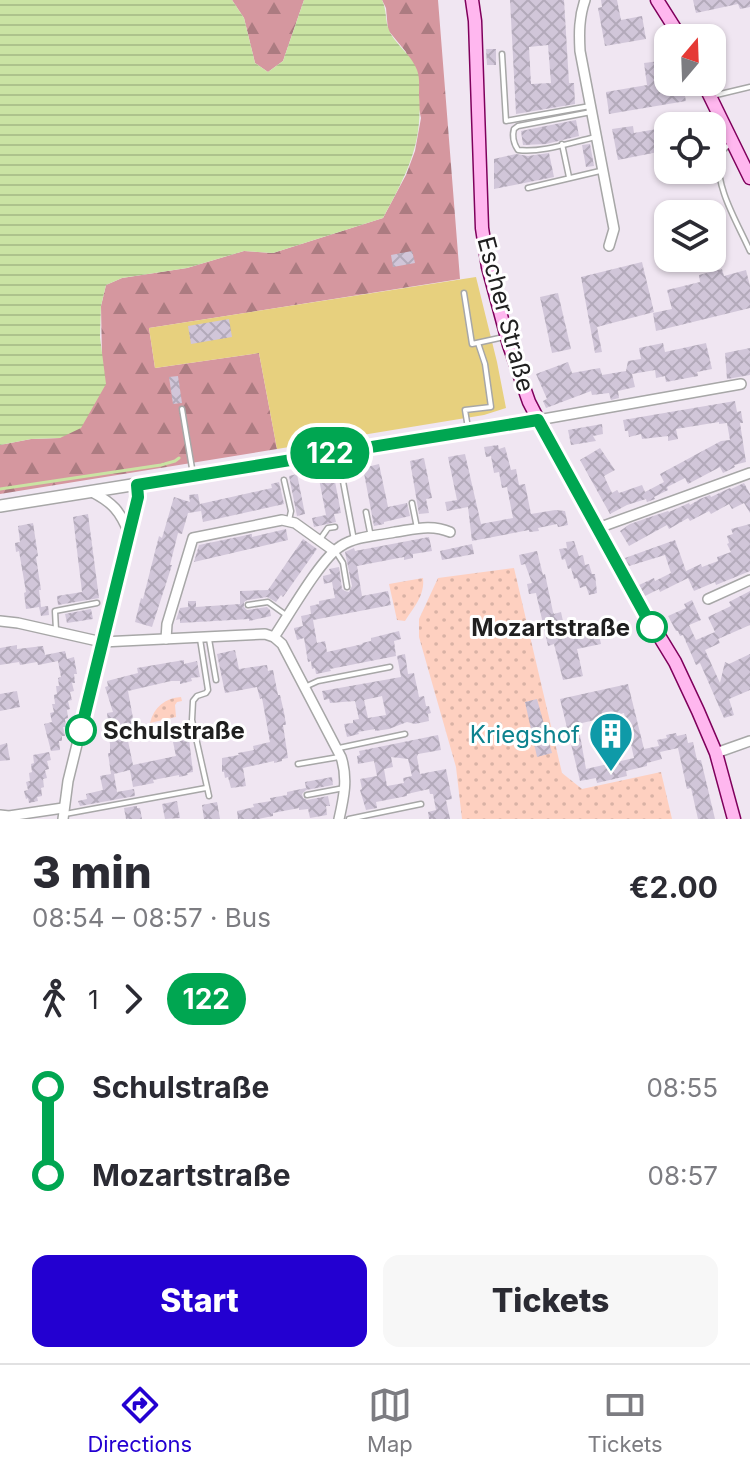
<!DOCTYPE html>
<meta charset="utf-8">
<style>
:root{--surface:#fff;--page:#f7f7f7;--text:#2b2b33;--muted:#7c7c81;--line:#e1e1e2;--accent:#2300d1}
body{margin:0;font-family:Inter,sans-serif;background:var(--page);color:var(--text);height:100vh;display:flex;flex-direction:column;font-size:30px;white-space:nowrap}
*{box-sizing:border-box;margin:0}
p{font-size:26px;color:var(--muted)}
.icon{flex:none;width:44px;height:44px;fill:none;stroke:currentColor;stroke-width:2;stroke-linecap:round;stroke-linejoin:round}
.map{position:relative;height:819px;overflow:hidden}
.side{display:flex;flex-direction:column;background:var(--surface);flex:1}
.side>*{flex:none}
.badge{padding:0 16px;border-radius:26px;font-size:28px;line-height:52px}
.needle{width:52px;rotate:19deg}
.controls{position:absolute;left:654px;top:24px;display:grid;gap:16px}
.controls a{display:grid;place-items:center;width:72px;height:72px;border-radius:16px;background:var(--surface);box-shadow:0 2px 6px #0004;font-size:40px}
.map>.badge{position:absolute;translate:-50% -50%;box-shadow:0 0 0 4px #fff}
.legs{display:flex;align-items:center;gap:12px;height:88px;padding:0 32px;font-size:26px}
.legs p{margin-inline-start:auto}
.head{display:flex;align-items:center;justify-content:space-between;height:136px;padding:0 32px}
h1{font-size:44px;font-weight:800;line-height:60px}
.button{display:flex;gap:16px;margin-top:auto;padding:16px 32px}
.button a{flex:1;height:92px;border-radius:16px;background:var(--accent);color:#fff;font-size:32px;font-weight:800;line-height:92px;text-align:center}
.button a+a{background:var(--page);color:var(--text)}
ul{padding:0 32px;list-style:none}
li{display:flex;align-items:center;gap:28px;height:88px;font-size:30px}
li i{display:grid;place-items:center;width:12px;height:100%;margin:0 10px;background:currentColor}
li i::after{content:'';width:20px;height:20px;margin:-10px;border:6px solid;border-radius:50%;background:var(--surface)}
li p{margin-inline-start:auto}
li:first-child i{background:linear-gradient(#0000 50%,currentColor 0)}
li:last-child i{background:linear-gradient(currentColor 50%,#0000 0)}
.menu{display:flex;justify-content:space-around;align-items:center;height:112px;border-top:2px solid var(--line);background:var(--surface);font-size:22px;color:var(--muted)}
.menu a{display:grid;justify-items:center;gap:4px}
.menu .selected{color:var(--accent)}
.map>svg:first-child{display:block}
</style>
<div class="map">
<svg width="750" height="819" viewBox="0 0 750 819">
<defs>
<pattern id="forest-firs" width="22" height="20" patternUnits="userSpaceOnUse" patternTransform="scale(2)"><rect width="22" height="20" fill="#d5979f"/><path d="M5 1l3.5 6h-7zM16 11l3.5 6h-7z" fill="#ac7b81"/></pattern>
<pattern id="park-dots" width="8" height="8" patternUnits="userSpaceOnUse" patternTransform="scale(2)"><rect width="8" height="8" fill="#fed0c0"/><path d="M2 2h.1M6 6h.1" fill="none" stroke="#d9b2a5" stroke-width="1.8" stroke-linecap="round"/></pattern>
<pattern id="water-rules" width="6" height="5" patternUnits="userSpaceOnUse" patternTransform="scale(2)"><rect width="6" height="5" fill="#cae3a3"/><path d="M0 2.5h6" fill="none" stroke="#adc28c"/></pattern>
<pattern id="building-cross-hatch" width="8" height="8" patternUnits="userSpaceOnUse" patternTransform="scale(2)"><rect width="8" height="8" fill="#d1c6d9"/><path d="M0 0l8 8M0 8l8-8" fill="none" stroke="#b3aaba"/></pattern>
</defs>
<rect width="100%" height="100%" fill="#f0e6f2"/>
<g fill="url(#forest-firs)">
<polygon points="232,0 304,0 283,61 268,72 255,63 244,18"/>
<polygon points="382,0 438,0 460,279 149,328 155,368 259,353 277,449 0,494 0,445 31,439 60,438 102,358 101,306 106,285 122,278 187,268 244,251 273,253 383,218 406,175 415,151 421,118 406,52 388,30 386,8"/>
</g>
<g fill="url(#park-dots)">
<polygon points="514,568 562,773 582,789 661,772 672,819 462,819 456,767 419,637 419,619 438,578"/>
<path d="M423 578C425 595 414 607 405 621L397 620 389 584Z"/>
<path d="M181 697 182 701 177 702 175 705 176 717 150 723C154 707 165 698 181 697Z"/>
</g>
<polygon fill="#e7d07e" points="476,277 497,362 506,408 484,415 277,449 259,353 155,368 149,328"/>
<path fill="url(#water-rules)" d="M0 0H232L244 18 255 63 268 72 283 61 304 0H382C387 10 385 21 389 30 393 42 412 55 417 70 420 77 419 88 419 95 423 145 406 175 383 218L273 253 244 251 187 268 122 278 106 285 101 306 100 337 106 384 81 428 60 438 31 439 0 445Z"/>
<g fill="none" stroke-linecap="round" stroke-linejoin="round">
<polyline stroke="#cae3a3" stroke-width="3" points="0,489 161,465 175,461 179,458"/>
</g>
<g fill="url(#building-cross-hatch)" fill-rule="evenodd">
<path d="M510 0H564L569 83H574L575 104 516 114ZM548 45 551 83 531 84 529 47Z"/>
<polygon points="601,0 617,0 621,20 642,16 646,39 605,46 598,8 602,7"/>
<polygon points="693,0 750,0 750,7 740,9 738,4 696,13"/>
<polygon points="486,49 496,49 496,65 487,65"/>
<polygon points="668,60 668,82 682,82 686,101 609,114 606,92 647,85 644,63"/>
<polygon points="576,120 579,136 546,144 523,145 521,131"/>
<polygon points="633,126 634,133 668,127 668,150 618,160 612,129"/>
<polygon points="590,144 594,166 586,167 582,145"/>
<polygon points="549,153 554,177 494,189 494,159 516,154 528,156"/>
<polygon points="412,251 415,263 393,267 391,255"/>
<polygon points="642,262 654,312 597,327 602,352 595,353 581,277"/>
<polygon points="722,269 724,276 746,270 750,286 750,308 656,331 653,313 672,309 667,290 700,282 699,275"/>
<polygon points="558,293 571,349 552,353 540,297"/>
<polygon points="229,319 232,337 191,344 188,326"/>
<polygon points="663,343 665,352 706,343 712,369 697,372 698,376 666,382 665,376 656,378 655,370 632,374 635,387 618,391 619,398 611,400 609,393 592,395 591,391 546,408 543,401 547,399 536,374 568,362 572,373 600,368 602,375 626,371 628,361 641,359 639,348"/>
<polygon points="750,348 750,375 727,379 725,353"/>
<polygon points="178,376 182,403 173,404 169,377"/>
<polygon points="735,401 737,412 741,411 743,423 740,423 746,462 734,465 735,467 723,473 720,467 688,484 685,478 667,487 668,490 654,497 655,499 647,502 646,499 627,505 610,514 580,460 600,448 615,470 604,476 612,493 617,490 619,493 642,485 645,492 664,482 660,474 721,441 730,440 727,423 719,424 719,422 676,429 678,439 668,441 668,436 642,439 641,434 629,437 628,431 625,431 623,420"/>
<polygon points="602,424 603,434 593,436 596,441 571,445 568,430"/>
<polygon points="498,445 499,449 505,447 511,470 516,469 519,485 525,484 531,514 555,510 565,511 568,525 558,527 557,524 538,528 539,531 529,532 529,530 472,541 468,507 447,511 445,502 457,500 448,457 465,454 481,524 513,518 507,487 502,488 499,472 494,473 491,456 486,457 484,447"/>
<polygon points="424,458 432,498 426,499 429,513 419,514 410,461"/>
<polygon points="379,464 388,507 407,503 410,516 384,522 384,524 374,526 363,468"/>
<polygon points="333,471 341,513 334,514 336,522 314,527 312,518 326,515 318,474"/>
<polygon points="297,474 305,514 297,516 289,476"/>
<polygon points="279,482 284,504 203,522 200,504 272,488 271,484"/>
<polygon points="744,483 750,494 750,513 744,503 732,509 729,504 711,514 709,511 690,521 688,518 669,529 667,525 629,546 620,531 630,524 668,511 669,512 689,503 690,505 700,499 710,495 711,497 730,488 731,489"/>
<polygon points="198,494 201,511 188,513 182,534 178,533 170,565 172,565 152,627 135,622 141,598 143,599 159,536 162,538 174,497 190,502 189,495"/>
<polygon points="88,514 99,598 58,605 57,596 82,592 73,517"/>
<polygon points="33,523 38,556 36,557 41,590 39,590 41,607 48,606 49,615 41,616 39,607 26,609 24,593 26,592 19,551 16,552 15,543 20,542 18,526"/>
<polygon points="750,524 750,571 716,585 715,582 694,591 688,578 660,592 659,589 645,596 639,585 654,578 655,581 671,573 665,555 629,566 625,558 675,540 686,571 701,564 702,567 718,561 717,557 731,552 727,544 729,543 727,536 733,534 731,529"/>
<polygon points="286,529 288,540 194,562 199,545 252,534 252,537"/>
<polygon points="429,537 432,551 413,554 413,558 404,560 404,557 357,566 362,596 388,591 391,605 313,620 317,643 325,641 327,652 363,644 362,643 371,641 371,638 399,631 401,639 394,641 396,656 330,669 331,671 316,674 315,668 312,669 311,661 308,662 304,638 297,640 294,628 303,626 301,616 311,614 310,606 319,604 319,601 335,598 332,582 324,584 323,576 331,574 329,569 339,567 342,589 345,591 349,592 352,586 345,552 354,548 355,551"/>
<polygon points="303,539 317,549 283,597 281,595 276,602 267,597 247,600 244,602 244,607 247,610 267,607 270,610 271,616 249,621 249,619 180,623 180,619 176,620 180,608 188,607 188,601 196,601 196,607 240,604 240,591 268,590"/>
<polygon points="574,541 579,556 583,555 585,565 589,564 592,574 595,574 597,593 589,595 586,586 580,588 577,578 574,579 571,568 568,569 565,559 562,560 559,549 567,548 566,542"/>
<polygon points="472,544 474,554 442,560 440,551"/>
<polygon points="537,551 543,575 545,574 553,612 554,614 561,612 566,635 597,626 601,644 577,649 583,676 563,680 554,644 548,646 536,593 529,594 527,584 532,583 525,564 521,565 519,555"/>
<polygon points="750,591 750,625 718,639 720,643 705,650 720,683 725,662 729,664 750,654 750,690 729,699 734,715 724,718 700,663 696,665 683,635 680,636 678,631 676,631 668,616 686,608 684,604 692,600 701,620 689,625 696,640 715,632 708,617 731,606 729,602"/>
<polygon points="91,609 93,619 67,623 65,614"/>
<polygon points="17,645 17,649 43,646 45,655 65,651 67,659 74,657 77,674 74,674 75,683 72,683 74,691 70,692 72,700 68,701 70,709 67,710 68,718 65,719 66,727 63,727 65,736 62,736 62,741 59,741 60,750 51,751 44,724 52,722 50,713 54,712 52,704 55,704 54,695 57,694 56,686 59,686 58,678 61,677 58,661 38,665 37,662 20,665 19,662 0,665 0,648"/>
<polygon points="235,650 239,669 267,665 268,671 273,670 278,695 280,695 284,712 286,725 283,725 288,758 282,759 282,761 274,763 274,761 243,768 246,786 231,788 228,777 225,778 224,772 222,772 222,758 239,755 238,753 254,750 253,746 270,742 262,698 260,699 257,687 225,693 217,654"/>
<path d="M405 654 408 674 414 673 419 697 424 696 426 706H429L431 713 428 714 429 721 415 724 407 722 389 729 375 731V729L358 732 359 734 347 737 344 724 353 723V720L359 719 355 701 330 703 329 699 324 700 322 691 401 677 397 656ZM382 696 386 715 368 718 364 700Z"/>
<polygon points="184,660 184,664 197,661 200,677 191,678 192,681 180,684 180,681 171,681 128,691 135,729 126,731 133,765 176,756 173,742 189,739 193,772 187,773 188,775 179,777 179,775 153,780 154,783 133,787 130,770 114,774 117,792 134,789 135,796 80,806 78,801 87,799 86,794 103,790 100,776 111,774 108,753 110,753 110,744 106,723 108,722 107,713 113,712 105,687 108,686 107,681 138,673 137,668"/>
<path d="M628 684 644 749 659 746 657 740 667 738 666 735 676 733 677 736 686 734 688 743 693 742 697 760H701L715 819H698L691 788 687 789 678 748 660 752 662 759 647 763V766L626 771 627 776 597 783 596 778 580 781 560 699ZM624 713 634 758 586 769 578 724Z"/>
<polygon points="17,691 20,707 0,711 0,694"/>
<polygon points="537,699 552,753 537,757 525,702"/>
<path d="M438 735 441 750 418 754 417 757 420 774 446 769 452 799 446 800 450 819H429L428 812 436 810 433 794H430L429 789 407 794V796L376 802 377 808 366 810 360 790 362 789 360 779 377 776 374 761 358 764 357 756 360 755 359 751ZM391 757 408 759 412 776 403 778 404 783 387 786 384 769 393 767Z"/>
<polygon points="7,743 10,760 0,761 0,745"/>
<polygon points="49,752 51,760 47,761 49,769 45,770 47,778 43,779 44,787 41,788 42,796 37,797 38,801 29,803 28,798 26,799 24,791 28,790 26,782 30,781 29,773 32,772 31,764 34,763 33,755"/>
<polygon points="332,777 333,785 306,790 302,794 303,798 307,800 328,796 330,806 326,806 327,815 310,818 308,809 299,810 299,808 273,813 273,816 258,819 238,819 237,811 254,807 253,804 271,801 270,798 287,795 287,792 306,788 305,782"/>
<polygon points="177,801 180,818 165,819 162,804"/>
<polygon points="217,802 220,819 204,819 202,805"/>
<polygon points="137,806 137,808 140,808 142,819 126,819 124,808"/>
</g>
<g fill="none" stroke-linecap="round" stroke-linejoin="round">
<g stroke="#a7a7a7" stroke-width="7">
<g id="service">
<polyline points="502,54 506,121 590,106"/>
<polyline points="712,96 750,87"/>
<path d="M591 112 518 126 514 129C512 136 514 144 518 150 543 153 572 142 596 137"/>
<polyline points="562,144 569,177"/>
<path d="M730 144 718 154C716 189 736 220 750 251"/>
<polyline points="528,188 600,171"/>
<polyline points="464,293 472,344 504,337"/>
<polyline points="182,409 193,474"/>
<polyline points="468,428 465,410 491,407 485,364 478,343"/>
<polyline points="342,476 354,540"/>
<polyline points="284,480 291,511 289,520"/>
<polyline points="412,503 417,528"/>
<polyline points="366,512 371,537"/>
<polyline points="321,538 328,528 335,527"/>
<polyline points="336,552 343,563 347,587"/>
<polyline points="248,605 268,602 286,615"/>
<polyline points="56,630 55,611 97,603"/>
<polyline points="200,639 208,690 206,693 197,696 193,701 192,720 209,796"/>
<polyline points="209,639 216,680"/>
<polyline points="307,686 318,681 390,667"/>
<polyline points="339,748 405,734"/>
<polyline points="298,764 339,757"/>
<polyline points="307,795 344,788"/>
<polyline points="65,814 206,788"/>
<polyline points="349,819 421,804"/>
</g>
</g>
<g stroke="#a7a7a7" stroke-width="12">
<g id="minor">
<path d="M585 0C579 17 579 33 580 51L614 229 609 246"/>
<polyline points="538,420 741,384"/>
<path d="M92 492C113 503 120 511 129 533"/>
<polyline points="598,528 750,473"/>
<polyline points="708,599 750,580"/>
<path d="M0 621 18 623 102 642 265 634 274 637 282 644 341 757C348 778 344 797 339 819"/>
<path d="M274 637C289 615 321 558 341 546 356 536 377 536 395 532 415 529 432 524 450 532"/>
<polyline points="166,639 167,624 193,538 282,520 295,523 334,551"/>
<polyline points="716,753 750,741"/>
<polyline points="0,815 9,816 63,808"/>
<polyline points="63,819 68,781 138,497 137,485"/>
</g>
</g>
<g stroke="#a7a7a7" stroke-width="14">
<polyline id="tertiary" points="0,506 538,420"/>
</g>
<g stroke="#7f005c" stroke-width="15">
<g id="secondary">
<polyline points="472,0 475,21 482,228 488,267 509,345 529,402 554,450 639,603 675,662 698,711 716,753 734,819"/>
<polyline points="657,0 681,38"/>
<polyline points="703,82 750,178"/>
</g>
</g>
<use href="#service" stroke="#fff" stroke-width="4"/>
<use href="#minor" stroke="#fff" stroke-width="9"/>
<use href="#tertiary" stroke="#fff" stroke-width="11"/>
<use href="#secondary" stroke="#ffb7ef" stroke-width="12"/>
</g>
<g fill="none" stroke-linecap="round" stroke-linejoin="round">
<g stroke="#fff" stroke-width="18">
<polyline id="line-1" points="81,730 138,497 137,485 538,420 652,627"/>
</g>
<use href="#line-1" stroke="#00a651" stroke-width="12"/>
</g>
<defs>
<g id="building-pin" transform="scale(2.3)"><path d="M0 17L-7.5 6A9.5 9.5 0 1 1 7.5 6Z" fill="#0f9aa8" stroke="#fff"/><path d="M-4-6H4V6H1V3H-1V6H-4ZM-2.5-4.3h1.7v1.8h-1.7ZM.8-4.3h1.7v1.8H.8ZM-2.5-1h1.7V.8h-1.7ZM.8-1h1.7V.8H.8Z" fill="#fff"/></g>
</defs>
<g fill-rule="evenodd">
<use href="#building-pin" x="611" y="734"/>
</g>
<g fill="#fff" stroke="#00a651" stroke-width="4">
<circle cx="652" cy="627" r="14"/>
<circle cx="81" cy="730" r="14"/>
</g>
<g text-anchor="middle" dominant-baseline="central" stroke-width="6" stroke-linejoin="round" paint-order="stroke">
<g font-size="24" fill="#202020" stroke="#fff">
<text transform="translate(506 314) rotate(75)">Escher Straße</text>
</g>
<g font-size="24" font-weight="bold" fill="#202020" stroke="#fff" text-anchor="end">
<text x="630" y="627">Mozartstraße</text>
<text x="103" y="730" text-anchor="start">Schulstraße</text>
</g>
<g font-size="24" fill="#0d838f" stroke="#fff" text-anchor="end">
<text x="580" y="734">Kriegshof</text>
</g>
</g>
</svg>
<div class="controls">
<a><svg class="needle" viewBox="-14 -14 28 28"><path d="M0-13l5 13h-10z" fill="#e53935"/><path d="M0 13l5-13h-10z" fill="#7c7c81"/></svg></a>
<a><svg class="icon" aria-label="locate" viewBox="0 0 24 24"><circle cx="12" cy="12" r="6"/><path d="M12 2v4M12 18v4M2 12h4M18 12h4"/></svg></a>
<a><svg class="icon" aria-label="layers" viewBox="0 0 24 24"><path d="M12 4l9 5-9 5-9-5zM3 14l9 5 9-5"/></svg></a>
</div>
<b class="badge" style="left:330px;top:453px;background:#00a651;color:#fff">122</b>
</div>
<section class="side">
<div class="head"><div><h1>3 min</h1><p>08:54 – 08:57 · Bus</p></div><b>€2.00</b></div>
<div class="legs"><svg class="icon" aria-label="walk" viewBox="0 0 24 24"><circle cx="13" cy="4" r="2"/><path d="M13 8l-2 6 4 7M11 14l-3 7M7 12l3-4h3l4 4"/></svg>1<svg class="icon" aria-label="forward" viewBox="0 0 24 24"><path d="M9 5l7 7-7 7"/></svg><b class="badge" style="background:#00a651;color:#fff">122</b></div>
<ul>
<li><i style="color:#00a651"></i><b>Schulstraße</b><p>08:55</p></li>
<li><i style="color:#00a651"></i><b>Mozartstraße</b><p>08:57</p></li>
</ul>
<div class="button"><a>Start</a><a>Tickets</a></div>
</section>
<nav class="menu">
<a class="selected"><svg class="icon" aria-label="directions" viewBox="0 0 24 24"><path d="M12 3l9 9-9 9-9-9zM9 14v-3h6M13 9l2 2-2 2"/></svg>Directions</a>
<a><svg class="icon" aria-label="map" viewBox="0 0 24 24"><path d="M3 6l6-2 6 2 6-2v14l-6 2-6-2-6 2zM9 4v14M15 6v14"/></svg>Map</a>
<a><svg class="icon" aria-label="tickets" viewBox="0 0 24 24"><path d="M3 7h18v10H3zM15 7v10"/></svg>Tickets</a>
</nav>
